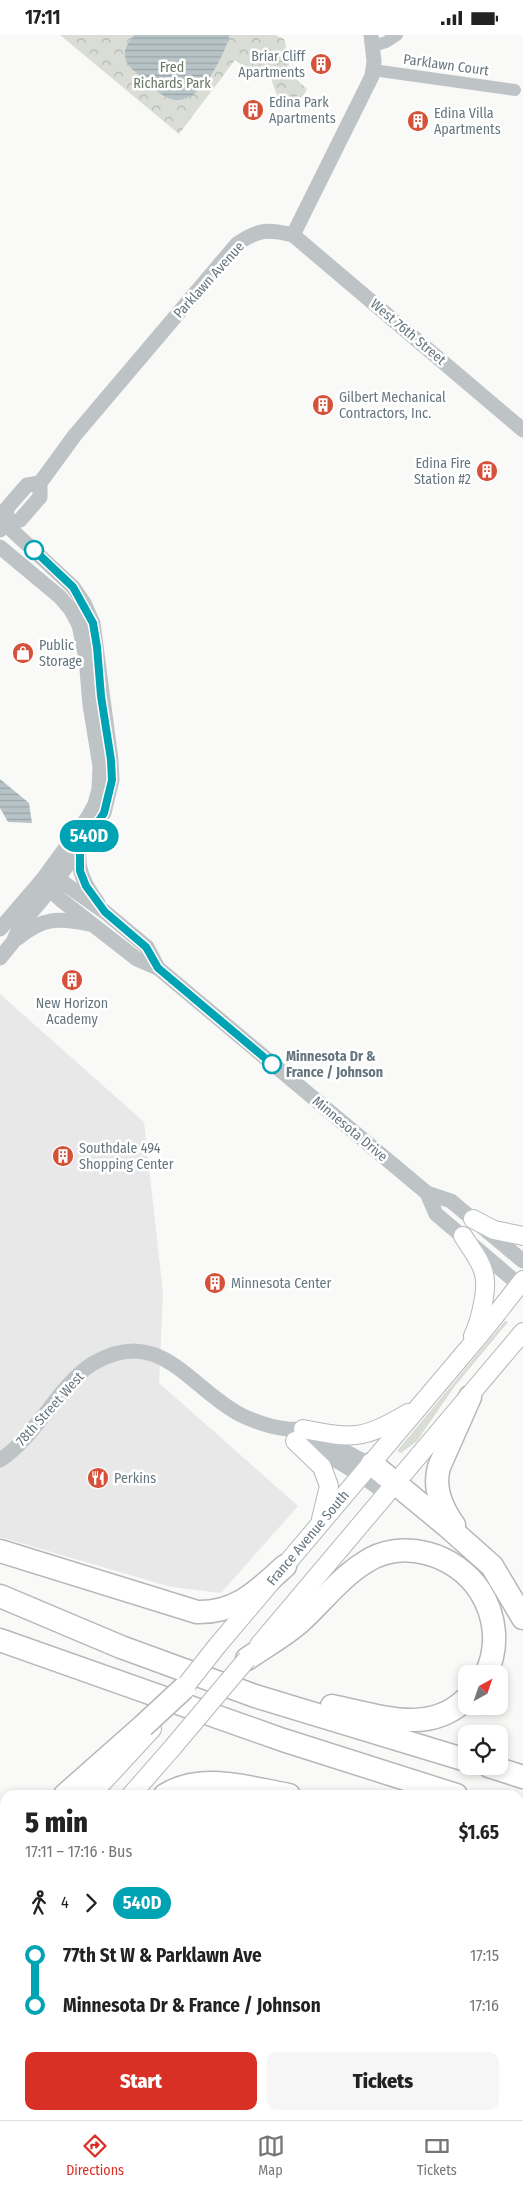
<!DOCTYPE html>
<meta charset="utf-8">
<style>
:root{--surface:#fff;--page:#f6f6f6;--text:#222;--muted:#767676;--line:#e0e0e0;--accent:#d93025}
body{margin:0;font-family:"Fira Sans Condensed",sans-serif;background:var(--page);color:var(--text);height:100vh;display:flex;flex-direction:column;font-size:19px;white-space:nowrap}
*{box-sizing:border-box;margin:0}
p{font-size:16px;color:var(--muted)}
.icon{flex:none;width:28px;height:28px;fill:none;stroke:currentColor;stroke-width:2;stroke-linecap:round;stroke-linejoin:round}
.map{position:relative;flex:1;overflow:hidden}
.side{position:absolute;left:0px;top:1755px;width:524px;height:330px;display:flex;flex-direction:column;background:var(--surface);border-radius:15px 15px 0 0;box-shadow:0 2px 8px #0003}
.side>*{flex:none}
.badge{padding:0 10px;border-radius:16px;font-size:18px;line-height:32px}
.needle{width:32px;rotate:40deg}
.buttons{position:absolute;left:458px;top:1630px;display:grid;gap:10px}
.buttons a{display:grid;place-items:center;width:50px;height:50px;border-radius:10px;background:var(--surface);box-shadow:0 2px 8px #0003;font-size:25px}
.map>.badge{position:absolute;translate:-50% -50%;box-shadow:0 0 0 2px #fff}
.legs{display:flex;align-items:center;gap:8px;height:55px;padding:0 25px;font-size:16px}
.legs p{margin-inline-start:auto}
.headline{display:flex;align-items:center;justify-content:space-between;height:85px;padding:0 25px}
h1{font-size:28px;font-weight:800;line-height:38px}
.action{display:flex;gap:10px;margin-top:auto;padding:10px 25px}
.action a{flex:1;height:58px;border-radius:10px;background:var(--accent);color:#fff;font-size:20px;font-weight:800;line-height:58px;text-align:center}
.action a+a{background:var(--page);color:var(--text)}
ul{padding:0 25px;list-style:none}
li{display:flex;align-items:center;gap:18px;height:50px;font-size:19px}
li i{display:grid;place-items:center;width:8px;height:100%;margin:0 6px;background:currentColor}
li i::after{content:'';width:12px;height:12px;margin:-6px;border:4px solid;border-radius:50%;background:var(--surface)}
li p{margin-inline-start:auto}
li:first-child i{background:linear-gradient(#0000 50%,currentColor 0)}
li:last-child i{background:linear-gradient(currentColor 50%,#0000 0)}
.status{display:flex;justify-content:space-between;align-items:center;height:35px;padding:0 25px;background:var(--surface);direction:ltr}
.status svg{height:14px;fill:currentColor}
.tabs{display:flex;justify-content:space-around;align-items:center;height:70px;border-top:1px solid var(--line);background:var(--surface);font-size:14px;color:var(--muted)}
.tabs a{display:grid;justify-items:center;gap:2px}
.tabs .active{color:var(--accent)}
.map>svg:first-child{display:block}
</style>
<div class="status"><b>17:11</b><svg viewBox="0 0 49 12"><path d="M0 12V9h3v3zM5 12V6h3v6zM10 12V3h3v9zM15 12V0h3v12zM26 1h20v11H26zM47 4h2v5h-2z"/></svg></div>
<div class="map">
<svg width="523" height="2085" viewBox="0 0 523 2085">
<defs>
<pattern id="forest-crowns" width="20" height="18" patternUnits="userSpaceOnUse" patternTransform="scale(1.25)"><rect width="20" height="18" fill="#d9ddd6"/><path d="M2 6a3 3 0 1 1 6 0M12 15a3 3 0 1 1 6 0" fill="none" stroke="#b4b8b3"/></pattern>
<pattern id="water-rules" width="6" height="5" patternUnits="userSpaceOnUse" patternTransform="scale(1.25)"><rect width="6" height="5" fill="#b7c4c7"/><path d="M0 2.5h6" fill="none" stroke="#99a4a7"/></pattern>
</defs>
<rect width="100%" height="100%" fill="#f9f9f7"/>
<polygon fill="#e7e8e7" points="0,959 144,1087 163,1258 159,1348 298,1471 221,1558 171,1552 0,1502"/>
<polygon fill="#d9ddd6" points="505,1286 508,1287 454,1352 417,1406 401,1418 397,1416"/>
<path fill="url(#forest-crowns)" d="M60 0H275L284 4 287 17 291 15 295 16 289 21V30L279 42H294L307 54C304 62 291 76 281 68 278 65 270 42 270 37L263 33 255 37 244 32 235 25 179 99Z"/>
<g fill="url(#water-rules)">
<path d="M134 0H229V3C221 26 196 80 164 61 156 56 150 49 143 43 136 37 125 31 125 20 124 12 130 6 134 0Z"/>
<polygon points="0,744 29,768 32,788 8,787 0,773"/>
</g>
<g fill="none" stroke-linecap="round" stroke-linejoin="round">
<g stroke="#b3b9bd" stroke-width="20">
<g id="secondary">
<polyline points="473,1184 494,1195 523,1201"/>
<path d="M463 1201C470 1213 481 1225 484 1239 488 1254 480 1287 473 1301"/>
<path d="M303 1394C354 1404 362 1405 408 1378"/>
<polyline points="295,1406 322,1432 329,1451 321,1484"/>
<polyline points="259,1610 523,1297"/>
<polyline points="217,1611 483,1296 523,1245"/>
<polyline points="91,1760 152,1694"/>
<polyline points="131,1760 173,1712"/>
<polyline points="0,1848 5,1844"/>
<polyline points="0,1896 5,1891"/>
</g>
</g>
<g stroke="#b4b8bb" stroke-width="25">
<g id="motorway">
<polyline points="372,1429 447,1491 492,1531 523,1583"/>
<path d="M454 1490C441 1472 433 1453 439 1432L470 1362"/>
<path d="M0 1516 197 1577C237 1578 257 1556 285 1531"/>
<polyline points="0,1561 121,1612 255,1661 466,1725"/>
<polyline points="0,1605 283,1705 456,1760"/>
<path d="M247 1624C264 1612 284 1601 300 1587 321 1568 340 1543 364 1528 402 1502 456 1519 480 1556 496 1581 499 1612 486 1639"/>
<path d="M332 1671C377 1680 428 1701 466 1664"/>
<polyline points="489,1731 523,1742"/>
<polyline points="65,1760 143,1691"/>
<path d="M165 1760C202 1737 249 1753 289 1760"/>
<polyline points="519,1781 523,1783"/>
<polyline points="519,1801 523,1802"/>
<polyline points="0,1803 5,1802"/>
</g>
</g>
<g stroke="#bec3c6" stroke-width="12">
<polyline points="373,11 386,7 397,0"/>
<polyline points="373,35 515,55"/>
<polyline points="178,2085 182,2080"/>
</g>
<g stroke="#bec3c6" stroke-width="15">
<polyline points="293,200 372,41 374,26 371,0"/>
<polyline points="6,489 7,473 27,450 40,448"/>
<path d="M0 495 6 489 20 485 40 462V448L75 400 237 209C258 194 268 194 293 200L523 395"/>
<polyline points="0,512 60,562 71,575 79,590 86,623 90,670 100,731 99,754 95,769 88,782 43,844 0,894"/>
<path d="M79 814C77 836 85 850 98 868"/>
<polyline points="43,844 50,855 61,865 137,924 158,933 427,1158 451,1166 523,1226"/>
<polyline points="49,844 58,844 105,877 147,912 158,933"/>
<path d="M18 903C42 883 59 882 89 889"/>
<polyline points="0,923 13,907 20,891 50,855 104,778 112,745 111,725 93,588 84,568 73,552 1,485"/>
<polyline points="427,1158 436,1179 523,1253"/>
<path d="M299 1408C331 1420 360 1439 387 1459"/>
<path d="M0 1425C36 1402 58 1351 92 1329 160 1288 190 1354 241 1380 256 1387 272 1393 288 1394 293 1395 299 1393 304 1395 328 1401 347 1422 372 1429"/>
</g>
<use href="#secondary" stroke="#fff" stroke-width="18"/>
<use href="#motorway" stroke="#fff" stroke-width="22"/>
<g stroke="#b3b9bd" stroke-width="20" stroke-linecap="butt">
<g id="secondary-bridge">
<polyline points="176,1663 217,1611"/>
<polyline points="173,1712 247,1624"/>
</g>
</g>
<g stroke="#b4b8bb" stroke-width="25" stroke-linecap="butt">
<polyline id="motorway-bridge" points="143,1691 184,1653"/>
</g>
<use href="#secondary-bridge" stroke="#fff" stroke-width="18"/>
<use href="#motorway-bridge" stroke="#fff" stroke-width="22"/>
</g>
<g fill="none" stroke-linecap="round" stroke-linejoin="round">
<g stroke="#fff" stroke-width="11">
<polyline id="line-1" points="34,515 73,552 93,588 97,612 101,661 111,725 112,745 104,778 80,814 80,836 86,851 105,877 146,912 158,933 272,1029"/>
</g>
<use href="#line-1" stroke="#00a3b4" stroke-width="8"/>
</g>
<defs>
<g id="building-disc" transform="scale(1.125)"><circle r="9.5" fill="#d6513a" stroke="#fff"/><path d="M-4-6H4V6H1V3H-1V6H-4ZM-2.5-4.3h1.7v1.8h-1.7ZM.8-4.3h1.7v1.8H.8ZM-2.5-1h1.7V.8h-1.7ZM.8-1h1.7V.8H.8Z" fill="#fff"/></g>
<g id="shop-disc" transform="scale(1.125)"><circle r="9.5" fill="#d6513a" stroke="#fff"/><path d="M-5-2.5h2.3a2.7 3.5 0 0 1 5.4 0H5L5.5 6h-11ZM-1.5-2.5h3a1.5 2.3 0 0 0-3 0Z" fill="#fff"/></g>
<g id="restaurant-disc" transform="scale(1.125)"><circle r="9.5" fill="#d6513a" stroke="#fff"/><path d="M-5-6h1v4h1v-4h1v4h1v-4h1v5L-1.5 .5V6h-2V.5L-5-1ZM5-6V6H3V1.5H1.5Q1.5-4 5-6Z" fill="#fff"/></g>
</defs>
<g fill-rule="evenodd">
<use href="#building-disc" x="321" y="29"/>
<use href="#building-disc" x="253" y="75"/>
<use href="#building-disc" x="418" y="86"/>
<use href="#building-disc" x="323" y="370"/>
<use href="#building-disc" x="487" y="436"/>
<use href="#shop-disc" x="23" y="618"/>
<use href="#building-disc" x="72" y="945"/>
<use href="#building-disc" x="63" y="1121"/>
<use href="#building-disc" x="215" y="1248"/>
<use href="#restaurant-disc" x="98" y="1443"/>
</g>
<g fill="#fff" stroke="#00a3b4" stroke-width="2.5">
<circle cx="34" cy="515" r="9"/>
<circle cx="272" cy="1029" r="9"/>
</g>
<g text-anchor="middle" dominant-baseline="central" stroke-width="5" stroke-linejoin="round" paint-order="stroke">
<g font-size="14" fill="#66767f" stroke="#fff" text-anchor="start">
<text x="305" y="21" text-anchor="end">Briar Cliff<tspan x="305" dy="16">Apartments</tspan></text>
<text x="269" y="67">Edina Park<tspan x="269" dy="16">Apartments</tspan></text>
<text x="434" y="78">Edina Villa<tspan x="434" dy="16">Apartments</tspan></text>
<text x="339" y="362">Gilbert Mechanical<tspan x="339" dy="16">Contractors, Inc.</tspan></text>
<text x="471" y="428" text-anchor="end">Edina Fire<tspan x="471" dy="16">Station #2</tspan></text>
<text x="39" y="610">Public<tspan x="39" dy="16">Storage</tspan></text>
<text x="72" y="968" text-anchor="middle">New Horizon<tspan x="72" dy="16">Academy</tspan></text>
<text x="79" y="1113">Southdale 494<tspan x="79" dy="16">Shopping Center</tspan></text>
<text x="231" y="1248">Minnesota Center</text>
<text x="114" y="1443">Perkins</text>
</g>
<g font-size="14" fill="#66767f" stroke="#fff">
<text transform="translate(446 30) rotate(8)">Parklawn Court</text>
<text transform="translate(209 245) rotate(-48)">Parklawn Avenue</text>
<text transform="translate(408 297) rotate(40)">West 76th Street</text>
<text transform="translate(350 1094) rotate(40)">Minnesota Drive</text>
<text transform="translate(50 1374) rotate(-48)">78th Street West</text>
<text transform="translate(308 1503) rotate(-50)">France Avenue South</text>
</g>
<g font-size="14" fill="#697865" stroke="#fff">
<text x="172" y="32">Fred<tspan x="172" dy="16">Richards Park</tspan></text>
</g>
<g font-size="14" font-weight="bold" fill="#66767f" stroke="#fff" text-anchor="start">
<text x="286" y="1021">Minnesota Dr &amp;<tspan x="286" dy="16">France / Johnson</tspan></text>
</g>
</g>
</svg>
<div class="buttons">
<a><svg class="needle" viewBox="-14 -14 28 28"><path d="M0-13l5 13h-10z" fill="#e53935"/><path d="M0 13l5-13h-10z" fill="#767676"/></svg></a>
<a><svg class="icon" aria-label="locate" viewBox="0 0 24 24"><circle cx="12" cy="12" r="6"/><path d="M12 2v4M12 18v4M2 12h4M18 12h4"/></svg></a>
</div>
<b class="badge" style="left:89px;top:801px;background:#00a3b4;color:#fff">540D</b>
<section class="side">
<div class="headline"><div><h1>5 min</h1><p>17:11 – 17:16 · Bus</p></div><b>$1.65</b></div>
<div class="legs"><svg class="icon" aria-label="walk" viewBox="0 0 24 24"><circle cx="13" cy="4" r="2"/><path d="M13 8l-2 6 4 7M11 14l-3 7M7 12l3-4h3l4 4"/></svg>4<svg class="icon" aria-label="forward" viewBox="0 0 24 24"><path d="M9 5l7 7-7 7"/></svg><b class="badge" style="background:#00a3b4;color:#fff">540D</b></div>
<ul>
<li><i style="color:#00a3b4"></i><b>77th St W &amp; Parklawn Ave</b><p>17:15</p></li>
<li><i style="color:#00a3b4"></i><b>Minnesota Dr &amp; France / Johnson</b><p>17:16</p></li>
</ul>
<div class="action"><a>Start</a><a>Tickets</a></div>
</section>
</div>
<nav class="tabs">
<a class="active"><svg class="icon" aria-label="directions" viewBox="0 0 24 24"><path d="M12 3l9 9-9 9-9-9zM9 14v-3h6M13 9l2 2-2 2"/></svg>Directions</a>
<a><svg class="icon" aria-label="map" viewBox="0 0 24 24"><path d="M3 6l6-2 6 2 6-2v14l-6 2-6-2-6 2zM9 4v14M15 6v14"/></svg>Map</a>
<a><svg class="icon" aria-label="tickets" viewBox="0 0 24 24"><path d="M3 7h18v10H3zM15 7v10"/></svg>Tickets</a>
</nav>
